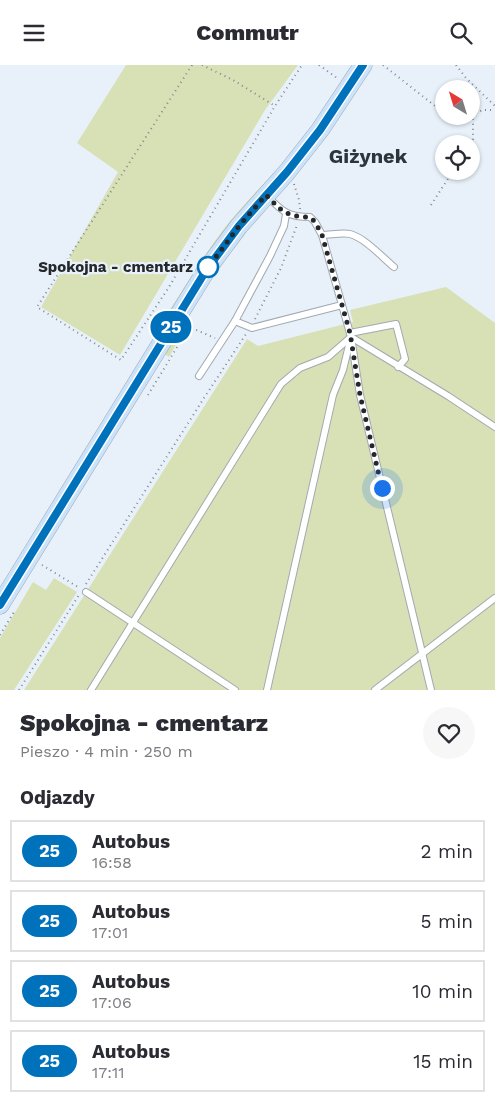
<!DOCTYPE html>
<html lang="pl">
<meta charset="utf-8">
<style>
:root{--surface:#fff;--page:#f7f7f7;--text:#2b2b33;--muted:#7c7c81;--line:#e1e1e2}
body{margin:0;font-family:"Work Sans",sans-serif;background:var(--page);color:var(--text);height:100vh;display:flex;flex-direction:column;font-size:19px;white-space:nowrap}
*{box-sizing:border-box;margin:0}
p{font-size:16px;color:var(--muted)}
.icon{flex:none;width:28px;height:28px;fill:none;stroke:currentColor;stroke-width:2;stroke-linecap:round;stroke-linejoin:round}
.map{position:relative;height:625px;overflow:hidden}
.side{display:flex;flex-direction:column;background:var(--surface);flex:1}
.side>*{flex:none}
.badge{padding:0 10px;border-radius:16px;font-size:18px;line-height:32px}
.needle{width:32px;rotate:322deg}
.controls{position:absolute;left:435px;top:15px;display:grid;gap:10px}
.controls a{display:grid;place-items:center;width:45px;height:45px;border-radius:50%;background:var(--surface);box-shadow:0 1px 4px #0004;font-size:25px}
.you{position:absolute;width:25px;height:25px;margin:-12px;border:4px solid #fff;border-radius:50%;background:#1a73e8;box-shadow:0 0 0 8px #1a73e833}
.map>.badge{position:absolute;translate:-50% -50%;box-shadow:0 0 0 2px #fff}
h2{padding:0 20px;font-size:19px;line-height:45px}
.round{display:grid;place-items:center;flex:none;width:52px;height:52px;border-radius:26px;background:var(--page)}
.headline{display:flex;align-items:center;justify-content:space-between;height:85px;padding:0 20px}
h1{font-size:24px;font-weight:800;line-height:38px}
ul{padding:0;list-style:none}
li{display:flex;align-items:center;gap:15px;height:62px;margin:0 10px 8px;padding:0 10px;border:2px solid var(--line);border-radius:0px}
li div{flex:1}
li b{display:block;font-size:19px}
li em{font-style:normal}
li .badge{min-width:55px;font-weight:700;text-align:center}
header{display:flex;justify-content:space-between;align-items:center;height:65px;padding:0 20px;background:var(--surface);font-size:22px;font-weight:800}
.map>svg:first-child{display:block}
</style>
<header><svg class="icon" aria-label="menu" viewBox="0 0 24 24"><path d="M4 6h16M4 12h16M4 18h16"/></svg>Commutr<svg class="icon" aria-label="search" viewBox="0 0 24 24"><circle cx="10" cy="10" r="6"/><path d="M15 15l6 6"/></svg></header>
<div class="map">
<svg width="495" height="625" viewBox="0 0 495 625">
<rect width="100%" height="100%" fill="#e8f1fa"/>
<g fill="#d8e0b6">
<polygon points="126,0 298,0 265,45 120,290 41,242 118,107 77,78"/>
<path d="M275 107 276 108 171 249 169 246C187 219 203 191 223 165 239 144 257 126 275 107Z"/>
<polygon points="446,222 495,258 495,625 24,625 247,274 258,281 353,257 350,245"/>
<polygon points="178,262 183,265 183,267 169,292 162,287"/>
<polygon points="54,513 77,527 14,625 0,625 0,573 33,517 46,525"/>
</g>
<g fill="none" stroke-linecap="round" stroke-linejoin="round">
<g stroke="#a1a9b2" stroke-width="8">
<g id="lane">
<path d="M322 170C330 170 343 167 350 169 365 173 382 192 394 202"/>
<polyline points="342,240 351,272 360,330 431,625"/>
<path d="M235 256 252 263 342 240 322 170 315 157 310 152C288 152 283 147 268 132"/>
<polyline points="350,268 396,259 405,294 398,302"/>
<polyline points="351,272 448,331 495,362"/>
<polyline points="199,311 235,256 270,191 284,161 286,149"/>
<polyline points="86,527 235,625"/>
<polyline points="91,625 281,319 300,303 328,292 351,272"/>
<polyline points="267,625 333,330 343,305 350,276"/>
<polyline points="375,625 495,533"/>
</g>
</g>
<g stroke="#a1a9b2" stroke-width="19">
<polyline id="secondary" points="0,540 207,204 239,161 287,107 320,65 363,0"/>
</g>
<g stroke="#82888e" stroke-width="2" stroke-dasharray="1 4" stroke-linecap="butt">
<polyline points="192,0 37,242 121,295 169,222 275,41 302,0"/>
<polyline points="202,0 233,15 275,41"/>
<polyline points="319,0 337,13"/>
<polyline points="383,0 444,48"/>
<polyline points="456,0 466,13 495,41"/>
<polyline points="471,50 483,45 495,45"/>
<path d="M448 51C456 56 462 55 470 51"/>
<polyline points="470,79 473,74 473,50"/>
<polyline points="294,119 299,135 300,144"/>
<polyline points="431,140 453,106"/>
<polyline points="255,254 281,203 297,160"/>
<polyline points="187,261 215,273"/>
<polyline points="148,330 182,274"/>
<polyline points="42,500 78,522"/>
<polyline points="86,519 204,333 246,269"/>
<polyline points="0,570 14,547"/>
<polyline points="19,625 79,530"/>
</g>
<use href="#lane" stroke="#fff" stroke-width="6"/>
<use href="#secondary" stroke="#cae2fa" stroke-width="18"/>
</g>
<g fill="none" stroke-linecap="round" stroke-linejoin="round">
<g stroke="#fff" stroke-width="11">
<polyline id="line" points="0,540 207,204 239,161 287,107 320,65 363,0"/>
</g>
<use href="#line" stroke="#0072bc" stroke-width="8"/>
<path stroke="#24282b" stroke-width="5" stroke-dasharray="0 9" d="M208 202 207 204 239 161 266 130C282 146 286 152 310 152L315 157 322 170 350 268 360 330 382 423"/>
</g>
<circle fill="#fff" stroke="#0072bc" stroke-width="2.5" cx="208" cy="202" r="10"/>
<g text-anchor="middle" dominant-baseline="central" stroke-width="4.5" stroke-linejoin="round" paint-order="stroke">
<g font-size="15" font-weight="bold" fill="#24282b" stroke="#e8f1fa" text-anchor="end">
<text x="193" y="202">Spokojna - cmentarz</text>
</g>
<g font-size="20" font-weight="bold" fill="#2d343b" stroke="#e8f1fa">
<text x="368" y="91">Giżynek</text>
</g>
</g>
</svg>
<div class="controls">
<a><svg class="needle" viewBox="-14 -14 28 28"><path d="M0-13l5 13h-10z" fill="#e53935"/><path d="M0 13l5-13h-10z" fill="#7c7c81"/></svg></a>
<a><svg class="icon" aria-label="locate" viewBox="0 0 24 24"><circle cx="12" cy="12" r="6"/><path d="M12 2v4M12 18v4M2 12h4M18 12h4"/></svg></a>
</div>
<div class="you" style="left:382px;top:423px"></div>
<b class="badge" style="left:171px;top:262px;background:#0072bc;color:#fff">25</b>
</div>
<section class="side">
<div class="headline"><div><h1>Spokojna - cmentarz</h1><p>Pieszo · 4 min · 250 m</p></div><a class="round"><svg class="icon" aria-label="heart" viewBox="0 0 24 24"><path d="M12 20l-8-8c-3-5 5-10 8-4 3-6 11-1 8 4z"/></svg></a></div>
<h2>Odjazdy</h2>
<ul>
<li><span class="badge" style="background:#0072bc;color:#fff">25</span><div><b>Autobus</b><p>16:58</p></div><em>2 min</em></li>
<li><span class="badge" style="background:#0072bc;color:#fff">25</span><div><b>Autobus</b><p>17:01</p></div><em>5 min</em></li>
<li><span class="badge" style="background:#0072bc;color:#fff">25</span><div><b>Autobus</b><p>17:06</p></div><em>10 min</em></li>
<li><span class="badge" style="background:#0072bc;color:#fff">25</span><div><b>Autobus</b><p>17:11</p></div><em>15 min</em></li>
</ul>
</section>
